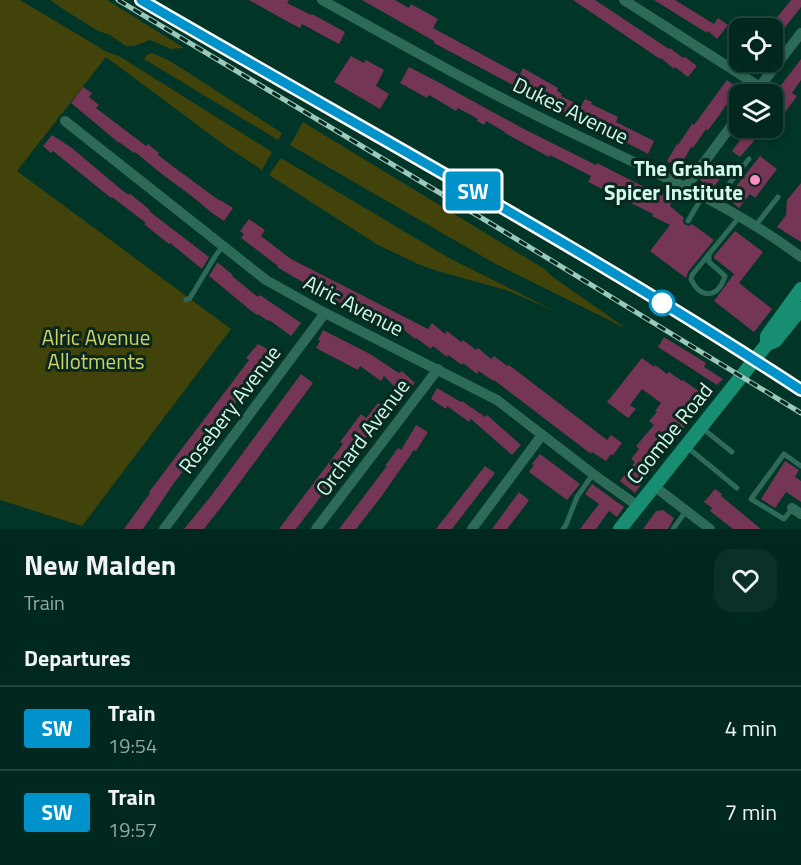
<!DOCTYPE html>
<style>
:root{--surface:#00281e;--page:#0a3027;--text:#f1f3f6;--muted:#95a6a4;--line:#22443c}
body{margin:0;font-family:"Titillium Web",sans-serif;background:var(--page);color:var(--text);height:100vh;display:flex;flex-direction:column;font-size:22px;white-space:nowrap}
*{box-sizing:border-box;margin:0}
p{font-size:20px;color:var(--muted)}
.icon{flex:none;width:33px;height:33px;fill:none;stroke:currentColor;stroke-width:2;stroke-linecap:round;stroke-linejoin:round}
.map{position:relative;height:529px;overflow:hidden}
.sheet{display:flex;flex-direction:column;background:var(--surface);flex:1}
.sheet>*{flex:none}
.badge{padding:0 12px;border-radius:4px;font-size:21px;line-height:39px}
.buttons{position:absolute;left:729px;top:18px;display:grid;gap:12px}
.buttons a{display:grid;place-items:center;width:54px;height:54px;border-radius:12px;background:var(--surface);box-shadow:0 3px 9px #0003,0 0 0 2px var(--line);font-size:30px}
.map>.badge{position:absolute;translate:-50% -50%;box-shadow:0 0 0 3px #fff}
h2{padding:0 24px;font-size:22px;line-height:54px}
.round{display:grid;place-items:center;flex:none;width:63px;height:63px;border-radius:18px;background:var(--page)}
.overview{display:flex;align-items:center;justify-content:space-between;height:102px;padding:0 24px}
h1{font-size:28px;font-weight:700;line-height:45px}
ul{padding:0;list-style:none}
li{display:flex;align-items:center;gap:18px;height:84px;padding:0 24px;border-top:2px solid var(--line)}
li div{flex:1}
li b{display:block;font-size:22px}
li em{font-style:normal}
li .badge{min-width:66px;font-weight:700;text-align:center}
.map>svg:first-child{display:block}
</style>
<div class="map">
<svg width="801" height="529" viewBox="0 0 801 529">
<rect width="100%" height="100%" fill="#003528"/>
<g fill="#41430a">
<polygon points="0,0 20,0 107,52 119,56 272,152 262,170 227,147 106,57 17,171 231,329 82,526 0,500"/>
<polygon points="50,0 107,0 184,48 171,49 150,40 134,46 126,46 110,35 98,31 66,11"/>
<polygon points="152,53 170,61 282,133 278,140 144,59 148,54"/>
<polygon points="303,122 543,268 553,277 627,329 494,263 290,145"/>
<polygon points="281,158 449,258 557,312 506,290 437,271 418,264 378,245 269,175"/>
</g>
<g fill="#753555">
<polygon points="249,0 289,0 287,3 311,15 312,14 345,32 339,44 302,24 300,28 292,24"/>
<polygon points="362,0 395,0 409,8 411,4 438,19 433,28 520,75 523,68 558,88 557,91 562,94 561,96 581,106 585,99 592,102 591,104 618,117 616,122 654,141 648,154 610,134 583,124 584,123 565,113 530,97 521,92 522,90 434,43 434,41"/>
<polygon points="573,0 595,0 669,49 670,48 683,58 685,57 697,66 688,77 675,67 674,69 661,58 660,59"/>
<polygon points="654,0 675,0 714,24 718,18 728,25 717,39 708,31 707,33"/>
<polygon points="791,0 801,0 801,7 772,44 772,28 762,28 770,18 774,21"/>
<polygon points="351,56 364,63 366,60 384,70 376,86 389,94 380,109 334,82"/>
<polygon points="801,59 801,80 792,93 797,96 777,123 772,120 772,97"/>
<polygon points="409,67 438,82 522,128 596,165 597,163 662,196 665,191 674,196 670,206 684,218 683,220 684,224 689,226 692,224 714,240 688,272 686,278 650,251 670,225 652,216 653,214 588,182 591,176 550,155 549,157 505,133 505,132 486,121 484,125 477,121 478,119 458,108 456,111 429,95 427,98 400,83"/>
<polygon points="727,80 738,88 715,121 708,130 706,129 693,148 691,147 679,168 667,161 677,144 678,145 692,124 694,125"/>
<polygon points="83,87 92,93 89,97 99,105 96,108 146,146 148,144 159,153 158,155 175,168 220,201 220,200 233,208 224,221 212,213 193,197 163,175 135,152 134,153 119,142 119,143 71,103"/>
<polygon points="749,128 765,128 740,157 732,151"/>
<polygon points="52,135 72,148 123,191 129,195 129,193 150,210 149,211 209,257 202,269 170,243 169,244 155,233 144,224 146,223 112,197 111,198 53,151 51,153 43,146"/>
<polygon points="760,156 777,169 755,198 750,194 739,208 727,198"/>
<polygon points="714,162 726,171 712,189 700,180"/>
<polygon points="801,183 801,242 777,227 786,215 787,200"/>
<polygon points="249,219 265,230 261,236 291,259 428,329 432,323 445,334 447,331 461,342 463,340 476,350 478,348 491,359 494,356 507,366 509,365 607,440 611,435 622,443 613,455 611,454 606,461 592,452 591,454 494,380 493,381 479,371 477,374 463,363 462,365 448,355 447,357 433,346 431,349 416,338 415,339 403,329 401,333 383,323 382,325 328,297 277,267 278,266 241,238 244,234 240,231"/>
<polygon points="735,231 763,252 739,283 772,309 754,332 714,301 734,274 714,258 714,256"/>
<polygon points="217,263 218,263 233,275 232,276 258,297 260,295 301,323 291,336 269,320 268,321 258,314 257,315 249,309 209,276"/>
<polygon points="323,330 370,354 399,373 402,371 415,383 403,395 384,376 381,381 360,366 358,370 316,348 320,341 318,340"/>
<polygon points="664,337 706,363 704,367 723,379 717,385 658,347"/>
<polygon points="258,344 271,351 267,355 269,357 257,373 258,374 174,483 143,529 124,529 150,493 149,492 249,360 246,358"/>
<polygon points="642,358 654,367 655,365 667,374 669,372 682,381 683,380 707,397 635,493 620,481 635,462 631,459 639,449 636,446 654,425 649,421 657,412 655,411 661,403 642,389 630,405 636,409 628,418 607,402"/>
<polygon points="301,374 313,383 229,497 204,529 184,529 211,496"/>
<polygon points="437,388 461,402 462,401 485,417 487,415 521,445 512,455 471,419 469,422 447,406 446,409 431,399"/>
<polygon points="378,403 387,410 296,529 279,529 343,444 340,442 361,414 366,418"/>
<polygon points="416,425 428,432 416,451 414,450 381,497 356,529 339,529 387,466 385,466 398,448 401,450"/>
<polygon points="540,454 580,484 567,500 529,472 534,465 532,464"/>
<polygon points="785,461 799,470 795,477 801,481 801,502 786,492 775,508 761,499"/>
<polygon points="485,466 495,473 452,529 436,529"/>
<polygon points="592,484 624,507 617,517 609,511 596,529 580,529 599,504 585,494"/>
<polygon points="715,489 722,494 721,496 761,529 733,529 710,511 712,508 704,502"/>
<polygon points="519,492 529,500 524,507 507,529 492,529"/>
<polygon points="663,510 674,518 668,529 643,529 656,511"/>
</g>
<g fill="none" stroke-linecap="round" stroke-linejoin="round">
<g stroke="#2d6b58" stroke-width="5">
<polyline points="715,203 720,195 749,159"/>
<polyline points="688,221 702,197"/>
<polyline points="756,225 778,197"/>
<path d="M709 255V262L725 276C718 298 701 300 691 279L692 275 740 216"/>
<polyline points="186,300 190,298 216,255 223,246"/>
<polyline points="702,428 732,452"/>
<polyline points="687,447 737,488"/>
<polyline points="792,509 784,519 751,499 784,454 801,466"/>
<polyline points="563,529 566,525 577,497 593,474"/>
<polyline points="673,529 686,511"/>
</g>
<g stroke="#2d6b58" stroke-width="10">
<path d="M322 0C401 44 479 88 560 127 642 167 728 202 801 257"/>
<polyline points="624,0 760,87"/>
<polyline points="754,94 801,33"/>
<polyline points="65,121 266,280 325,313 497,400 593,474 638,506"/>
<polyline points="685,188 740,114"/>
<polyline points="654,486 710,529"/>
<polyline points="792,508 801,514"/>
<polyline points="164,529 325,313"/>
<polyline points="316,529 438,369"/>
<polyline points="472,529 542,435"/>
</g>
<g stroke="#178e71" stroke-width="14">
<polyline points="767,344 767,336 801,289"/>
<polyline points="620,529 767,344 775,341 801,309"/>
</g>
<g stroke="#9bc9ba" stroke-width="5">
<g id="rail">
<polyline points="118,0 490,223 801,413"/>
<polyline points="141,0 578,251 740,350 801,390"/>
</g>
</g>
<use href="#rail" stroke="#0a281f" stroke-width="3" stroke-dasharray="9" stroke-linecap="butt"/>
</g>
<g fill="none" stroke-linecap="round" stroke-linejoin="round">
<g stroke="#fff" stroke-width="14">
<path id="line" d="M141 0C362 129 587 250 801 390"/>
</g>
<use href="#line" stroke="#0092cb" stroke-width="9"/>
</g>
<circle fill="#fc8fc3" stroke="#0a281f" stroke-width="2" cx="755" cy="180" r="6"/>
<circle fill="#fff" stroke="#0092cb" stroke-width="3" cx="662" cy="303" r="12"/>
<g text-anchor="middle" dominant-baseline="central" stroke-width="6" stroke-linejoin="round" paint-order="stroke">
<g font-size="21" fill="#d0fbeb" stroke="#0a281f">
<text transform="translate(571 110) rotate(26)">Dukes Avenue</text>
<text transform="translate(354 305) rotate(27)">Alric Avenue</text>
<text transform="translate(229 409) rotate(-53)">Rosebery Avenue</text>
<text transform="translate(669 433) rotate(-51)">Coombe Road</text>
<text transform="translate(362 437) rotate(-53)">Orchard Avenue</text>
</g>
<g font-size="21" font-weight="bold" fill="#d0fbeb" stroke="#0a281f" text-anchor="end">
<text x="743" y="168">The Graham<tspan x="743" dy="24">Spicer Institute</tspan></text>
</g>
<g font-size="21" fill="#cdd168" stroke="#0a281f">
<text x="96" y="337">Alric Avenue<tspan x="96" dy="24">Allotments</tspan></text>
</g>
</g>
</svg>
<div class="buttons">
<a><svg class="icon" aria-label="locate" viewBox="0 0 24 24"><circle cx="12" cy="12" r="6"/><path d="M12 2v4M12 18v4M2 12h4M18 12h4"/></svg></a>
<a><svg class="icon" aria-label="layers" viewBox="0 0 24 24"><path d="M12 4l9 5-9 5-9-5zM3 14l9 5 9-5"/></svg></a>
</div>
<b class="badge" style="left:473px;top:191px;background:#0092cb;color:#fff">SW</b>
</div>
<section class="sheet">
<div class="overview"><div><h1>New Malden</h1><p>Train</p></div><a class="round"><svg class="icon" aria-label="heart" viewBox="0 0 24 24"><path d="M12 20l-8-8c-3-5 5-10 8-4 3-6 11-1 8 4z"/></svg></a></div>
<h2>Departures</h2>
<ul>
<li><span class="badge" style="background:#0092cb;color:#fff">SW</span><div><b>Train</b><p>19:54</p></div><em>4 min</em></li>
<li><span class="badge" style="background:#0092cb;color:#fff">SW</span><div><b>Train</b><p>19:57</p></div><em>7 min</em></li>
</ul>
</section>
